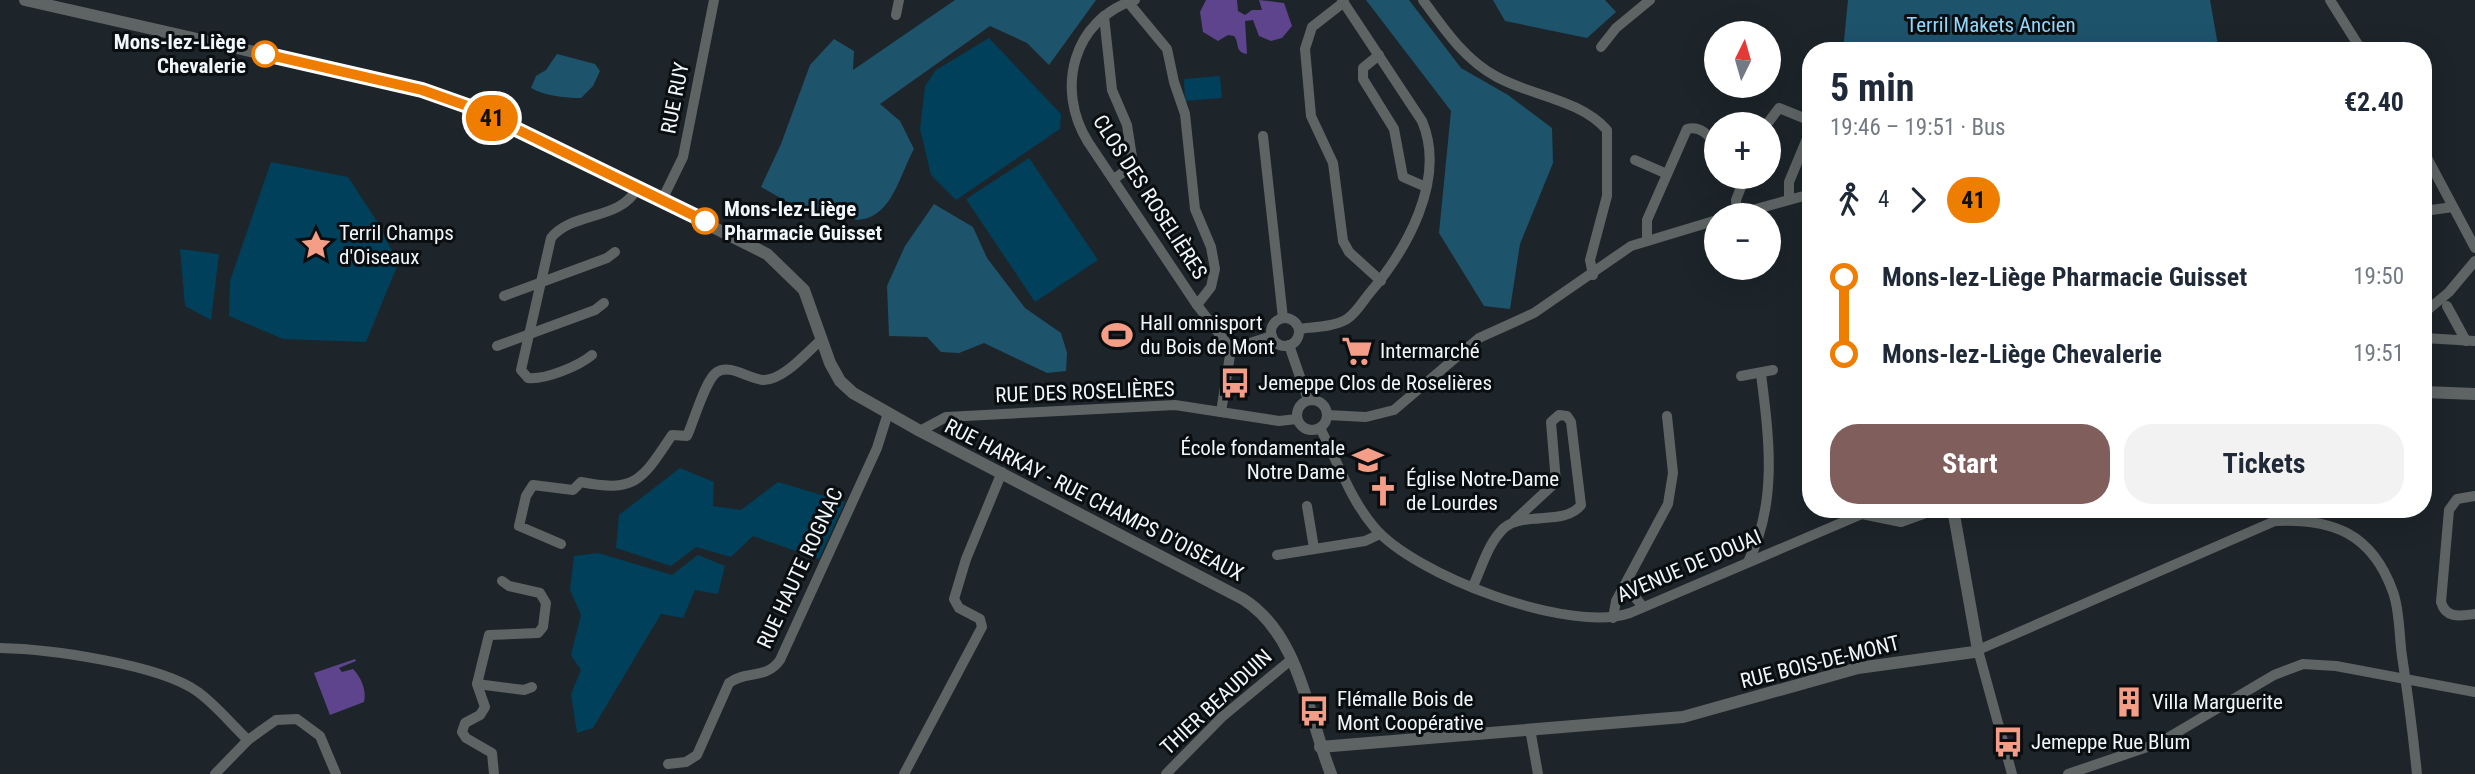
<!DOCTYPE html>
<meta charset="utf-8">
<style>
:root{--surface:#fff;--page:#f2f2f3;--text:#1f2937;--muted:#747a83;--accent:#7f5e5b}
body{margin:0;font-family:"Roboto Condensed",sans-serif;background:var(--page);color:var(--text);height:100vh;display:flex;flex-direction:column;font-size:26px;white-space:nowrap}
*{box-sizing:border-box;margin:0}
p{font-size:23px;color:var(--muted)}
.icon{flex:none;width:38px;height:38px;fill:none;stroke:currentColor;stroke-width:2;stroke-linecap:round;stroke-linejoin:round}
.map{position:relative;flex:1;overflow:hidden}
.drawer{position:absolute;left:1802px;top:42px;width:630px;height:476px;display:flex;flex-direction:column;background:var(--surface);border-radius:28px;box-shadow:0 7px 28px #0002}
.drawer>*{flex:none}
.badge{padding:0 14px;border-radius:23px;font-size:24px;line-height:46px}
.needle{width:46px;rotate:5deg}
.fabs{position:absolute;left:1704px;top:21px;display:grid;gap:14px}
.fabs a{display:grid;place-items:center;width:77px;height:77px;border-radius:50%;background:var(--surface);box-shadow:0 7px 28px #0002;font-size:35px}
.map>.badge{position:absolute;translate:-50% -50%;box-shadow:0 0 0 4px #fff}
.legs{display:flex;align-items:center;gap:10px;height:77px;padding:0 28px;font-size:23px}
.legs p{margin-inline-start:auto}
.headline{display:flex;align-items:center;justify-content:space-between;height:119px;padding:0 28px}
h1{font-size:38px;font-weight:700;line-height:52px}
.primary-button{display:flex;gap:14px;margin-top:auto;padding:14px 28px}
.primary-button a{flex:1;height:80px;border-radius:28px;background:var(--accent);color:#fff;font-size:28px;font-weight:700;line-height:80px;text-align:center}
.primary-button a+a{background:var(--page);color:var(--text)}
ul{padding:0 28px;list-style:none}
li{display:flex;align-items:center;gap:24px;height:77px;font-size:26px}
li i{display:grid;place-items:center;width:10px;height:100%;margin:0 9px;background:currentColor}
li i::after{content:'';width:18px;height:18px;margin:-9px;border:5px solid;border-radius:50%;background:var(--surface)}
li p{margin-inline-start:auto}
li:first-child i{background:linear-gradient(#0000 50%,currentColor 0)}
li:last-child i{background:linear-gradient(currentColor 50%,#0000 0)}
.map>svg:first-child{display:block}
</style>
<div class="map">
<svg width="2475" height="774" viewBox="0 0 2475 774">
<rect width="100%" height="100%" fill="#1d252a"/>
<g fill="#00405a">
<polygon points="989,38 1061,114 1060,129 956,200 931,175 920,129 925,86 936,70"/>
<polygon points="1220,76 1222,98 1185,101 1184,79"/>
<polygon points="1029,158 1098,260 1035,302 966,199"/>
<polygon points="271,162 348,177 380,226 398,264 366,342 283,339 229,316 230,281"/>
<polygon points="180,249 219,254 211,320 185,306"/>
<polygon points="680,468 714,482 713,506 741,510 778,482 845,502 819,559 753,536 731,557 696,547 671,566 616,548 619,515"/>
<polygon points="598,553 672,575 698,555 725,566 718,594 695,590 683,618 661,614 593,728 577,733 571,694 581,670 571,655 581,615 570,590 574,556"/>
</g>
<g fill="#1e536c">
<path d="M955 0H1096L1049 65 1027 43 990 26 880 104 900 121 914 149C899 176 892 219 856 220L837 202 809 214 761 187 781 144 810 65 834 39 854 51 853 70Z"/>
<polygon points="1366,0 1409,0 1461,68 1508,95 1552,128 1553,163 1520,244 1510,309 1484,306 1439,233 1451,111"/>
<polygon points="1493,0 1605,0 1616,12 1587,38 1505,21"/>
<polygon points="1848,0 2210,0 2219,51 1843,51"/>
<path d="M557 54 595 64 600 71 593 86 581 98C566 98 545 96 531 88L536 76 546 70Z"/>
<polygon points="934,204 973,227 987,258 1025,308 1061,333 1067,353 1066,371 1047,373 984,343 959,353 941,352 927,337 889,336 887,286 905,246"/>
</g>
<g fill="#5d448c">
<path d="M1206 0H1237L1238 11 1245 15 1252 10H1262L1259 0 1284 3 1292 26 1282 38 1271 41 1259 36 1253 20 1245 21 1247 54C1234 52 1240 43 1234 36L1228 35 1218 41 1203 32 1200 12Z"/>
<path d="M355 659 356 661 339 668 342 672 353 669C361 677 367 691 364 702L330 715 314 673Z"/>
</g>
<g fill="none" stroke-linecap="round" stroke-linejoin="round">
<g stroke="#5e6464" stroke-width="10">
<path d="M1135 0C1073 19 1055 89 1088 142L1197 305 1231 349"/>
<path d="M1423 0C1444 29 1464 59 1497 77 1532 96 1579 99 1607 130V196L1590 260 1593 275"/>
<polyline points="2330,0 2362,51"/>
<polyline points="1128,2 1167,49 1174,82 1185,114 1195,209 1211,247 1215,269 1211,287 1197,305"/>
<polyline points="1344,2 1312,27 1305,49 1311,116 1333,163 1343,241 1349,252 1381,281"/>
<polyline points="896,15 899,0"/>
<polyline points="1104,16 1112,90 1127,125 1132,157 1129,168 1114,179"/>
<polyline points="1601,47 1616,28 1650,0"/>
<polyline points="1379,55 1363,68 1363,79 1394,129 1403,177 1426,187"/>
<polyline points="1767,124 1779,108 1811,121"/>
<polyline points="1263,136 1283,318"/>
<polyline points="2424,152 2475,248"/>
<polyline points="1635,160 1667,174"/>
<polyline points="1789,199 1789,182 1811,129"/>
<polyline points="662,200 683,157 714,0"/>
<polyline points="2424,211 2453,207"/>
<polyline points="1737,214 1736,200 1745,177"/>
<polyline points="1734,215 1811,194"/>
<path d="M1647 241V220L1687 129C1701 125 1709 136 1717 146"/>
<polyline points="504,296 607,258 615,252"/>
<polyline points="2447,306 2466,341"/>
<polyline points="2424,313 2449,292 2475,261"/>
<circle cx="1285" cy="332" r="14"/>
<path d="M1299 329C1313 327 1334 327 1347 319 1355 314 1362 303 1368 295 1406 251 1447 180 1422 121L1342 0"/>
<polyline points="2424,338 2475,341"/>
<polyline points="1289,345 1308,400"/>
<polyline points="497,346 595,310 604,303"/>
<path d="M592 355C579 366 545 380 528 378L521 370 551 238C572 211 621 221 637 188"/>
<polyline points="1741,376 1773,370"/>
<circle cx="1312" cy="415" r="15"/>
<polyline points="1221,412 1231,349 1272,336"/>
<polyline points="1327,415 1366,417 1394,410 1479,338 1534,313 1631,246 1717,220"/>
<path d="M1320 428C1337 460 1350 499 1374 527 1414 575 1569 634 1630 613L1862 514 1901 522 1937 509"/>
<polyline points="920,431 946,417 1175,405 1279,421 1297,419"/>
<path d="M2475 496 2457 499 2449 510 2441 602C2446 619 2460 616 2475 614"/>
<polyline points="1307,506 1314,548"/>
<path d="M561 544 519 526 526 496 533 485 573 490 581 482C636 493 642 480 672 435L687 436C694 421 705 380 717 372 730 363 750 380 764 380 784 380 808 351 822 339"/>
<polyline points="1277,555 1365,541 1380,534"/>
<path d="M1748 562C1778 503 1769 437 1761 374"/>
<polyline points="1625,585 1643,607"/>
<path d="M1473 586C1482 567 1488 543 1504 528 1524 511 1565 526 1581 505L1571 422 1567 416 1559 415 1551 422 1556 482 1515 520"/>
<polyline points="1613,618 1616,601 1668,504 1673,473 1667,416"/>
<path d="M0 648C48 649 160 664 198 692 216 705 232 725 248 740"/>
<polyline points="477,684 524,690 532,687"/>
<polyline points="1530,729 1538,774"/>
<path d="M668 764 686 762 697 755 729 683C746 670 766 680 780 660L877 448 888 413"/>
<polyline points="215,774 248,740 276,720 297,719 320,736 336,774"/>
<polyline points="494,774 492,753 466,738 462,732 465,723 480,715 485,707 477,684 489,635 538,633 543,627 546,603 540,593 509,586 502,581"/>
<polyline points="904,774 982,627 980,619 959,608 954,599 966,559 1002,472"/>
<polyline points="1166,774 1222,717 1292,659"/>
<path d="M2012 774 1978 650 2275 521C2332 518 2372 533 2393 592 2400 611 2399 636 2402 656 2408 695 2413 735 2417 774"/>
<polyline points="2068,774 2159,743 2274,675 2303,664 2336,666 2475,692"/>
</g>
<g stroke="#5e6464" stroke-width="12">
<path d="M25 0 422 90 473 108 767 254 804 290 830 363 840 381 853 393 920 431 1243 599C1300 635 1308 716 1331 774"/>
<polyline points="2424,392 2475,394"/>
<polyline points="1320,747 1683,717 1858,668 1974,652 1978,650 1953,509"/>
</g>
</g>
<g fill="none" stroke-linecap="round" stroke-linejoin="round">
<g stroke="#fff" stroke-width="16">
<polyline id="line-1" points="265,54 422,90 473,108 705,221"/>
</g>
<use href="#line-1" stroke="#ef7d00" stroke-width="10"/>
</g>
<defs>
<g id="sight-bare" transform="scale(2.415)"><path d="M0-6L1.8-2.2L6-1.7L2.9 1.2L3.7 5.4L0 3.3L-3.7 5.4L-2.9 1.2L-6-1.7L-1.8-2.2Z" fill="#f49e88" stroke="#0a0e10" stroke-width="2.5" paint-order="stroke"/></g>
<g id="stadium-bare" transform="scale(2.415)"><path d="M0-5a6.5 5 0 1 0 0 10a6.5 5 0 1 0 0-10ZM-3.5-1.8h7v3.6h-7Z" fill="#f49e88" stroke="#0a0e10" stroke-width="2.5" paint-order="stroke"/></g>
<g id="supermarket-bare" transform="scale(2.415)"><path d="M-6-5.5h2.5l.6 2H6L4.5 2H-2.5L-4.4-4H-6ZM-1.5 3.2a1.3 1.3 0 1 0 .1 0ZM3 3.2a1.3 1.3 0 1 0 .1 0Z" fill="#f49e88" stroke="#0a0e10" stroke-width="2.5" paint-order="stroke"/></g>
<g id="bus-bare" transform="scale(2.415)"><path d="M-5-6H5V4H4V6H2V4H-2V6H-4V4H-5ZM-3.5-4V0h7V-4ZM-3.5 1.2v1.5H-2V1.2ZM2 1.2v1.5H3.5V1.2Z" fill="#f49e88" stroke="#0a0e10" stroke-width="2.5" paint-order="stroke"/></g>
<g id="school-bare" transform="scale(2.415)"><path d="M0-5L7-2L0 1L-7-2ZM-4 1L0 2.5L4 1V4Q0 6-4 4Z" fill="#f49e88" stroke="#0a0e10" stroke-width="2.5" paint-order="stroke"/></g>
<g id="church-bare" transform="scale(2.415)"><path d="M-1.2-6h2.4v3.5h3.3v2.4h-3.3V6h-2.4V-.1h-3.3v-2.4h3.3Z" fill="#f49e88" stroke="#0a0e10" stroke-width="2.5" paint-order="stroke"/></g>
<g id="building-bare" transform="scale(2.415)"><path d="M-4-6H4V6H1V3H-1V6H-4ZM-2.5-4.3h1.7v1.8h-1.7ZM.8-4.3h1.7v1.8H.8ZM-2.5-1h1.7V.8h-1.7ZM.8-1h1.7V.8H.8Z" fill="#f49e88" stroke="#0a0e10" stroke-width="2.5" paint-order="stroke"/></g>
</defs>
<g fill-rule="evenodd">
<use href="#sight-bare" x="316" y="245"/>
<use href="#stadium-bare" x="1117" y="335"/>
<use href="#supermarket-bare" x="1357" y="351"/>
<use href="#bus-bare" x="1235" y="383"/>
<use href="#school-bare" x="1368" y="460"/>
<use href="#church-bare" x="1383" y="491"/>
<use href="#building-bare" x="2129" y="702"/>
<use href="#bus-bare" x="1314" y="711"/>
<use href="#bus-bare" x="2008" y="742"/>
</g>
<g fill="#fff" stroke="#ef7d00" stroke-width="3.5">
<circle cx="265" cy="54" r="12"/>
<circle cx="705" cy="221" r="12"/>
</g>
<g text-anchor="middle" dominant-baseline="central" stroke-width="6" stroke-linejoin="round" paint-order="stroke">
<g font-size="21" fill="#92d8fd" stroke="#0a0e10">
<text x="1991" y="25">Terril Makets Ancien</text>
</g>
<g font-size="21" font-weight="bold" fill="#f0f6f9" stroke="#0a0e10" text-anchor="end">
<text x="246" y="42">Mons-lez-Liège<tspan x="246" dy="24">Chevalerie</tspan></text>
<text x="724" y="209" text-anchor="start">Mons-lez-Liège<tspan x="724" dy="24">Pharmacie Guisset</tspan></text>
</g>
<g font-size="21" fill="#f0f6f9" stroke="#0a0e10">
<text transform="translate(675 98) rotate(-79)">RUE RUY</text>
<text transform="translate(1150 197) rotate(57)">CLOS DES ROSELIÈRES</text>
<text transform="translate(1085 392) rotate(-2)">RUE DES ROSELIÈRES</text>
<text transform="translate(1094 500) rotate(27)">RUE HARKAY - RUE CHAMPS D'OISEAUX</text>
<text transform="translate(1689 566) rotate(-23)">AVENUE DE DOUAI</text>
<text transform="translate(800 568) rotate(-65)">RUE HAUTE ROGNAC</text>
<text transform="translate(1820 662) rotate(-14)">RUE BOIS-DE-MONT</text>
<text transform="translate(1216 702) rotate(-43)">THIER BEAUDUIN</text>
</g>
<g font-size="21" fill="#f0f6f9" stroke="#0a0e10" text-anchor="start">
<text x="339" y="233">Terril Champs<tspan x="339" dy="24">d'Oiseaux</tspan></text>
<text x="1140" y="323">Hall omnisport<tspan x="1140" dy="24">du Bois de Mont</tspan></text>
<text x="1380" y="351">Intermarché</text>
<text x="1258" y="383">Jemeppe Clos de Roselières</text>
<text x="1345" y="448" text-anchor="end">École fondamentale<tspan x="1345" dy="24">Notre Dame</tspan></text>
<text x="1406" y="479">Église Notre-Dame<tspan x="1406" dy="24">de Lourdes</tspan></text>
<text x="1337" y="699">Flémalle Bois de<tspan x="1337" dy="24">Mont Coopérative</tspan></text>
<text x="2152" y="702">Villa Marguerite</text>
<text x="2031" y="742">Jemeppe Rue Blum</text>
</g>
</g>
</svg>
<div class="fabs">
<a><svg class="needle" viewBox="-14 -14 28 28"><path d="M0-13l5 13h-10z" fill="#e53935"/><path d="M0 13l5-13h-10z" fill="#747a83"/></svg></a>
<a>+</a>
<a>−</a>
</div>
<b class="badge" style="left:492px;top:118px;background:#ef7d00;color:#111">41</b>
<section class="drawer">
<div class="headline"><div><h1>5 min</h1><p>19:46 – 19:51 · Bus</p></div><b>€2.40</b></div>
<div class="legs"><svg class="icon" aria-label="walk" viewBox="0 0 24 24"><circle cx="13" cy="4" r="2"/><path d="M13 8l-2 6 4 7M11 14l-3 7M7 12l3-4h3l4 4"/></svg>4<svg class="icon" aria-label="forward" viewBox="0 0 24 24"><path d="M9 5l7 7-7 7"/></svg><b class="badge" style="background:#ef7d00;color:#111">41</b></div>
<ul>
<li><i style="color:#ef7d00"></i><b>Mons-lez-Liège Pharmacie Guisset</b><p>19:50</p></li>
<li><i style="color:#ef7d00"></i><b>Mons-lez-Liège Chevalerie</b><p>19:51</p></li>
</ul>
<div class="primary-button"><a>Start</a><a>Tickets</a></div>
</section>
</div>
